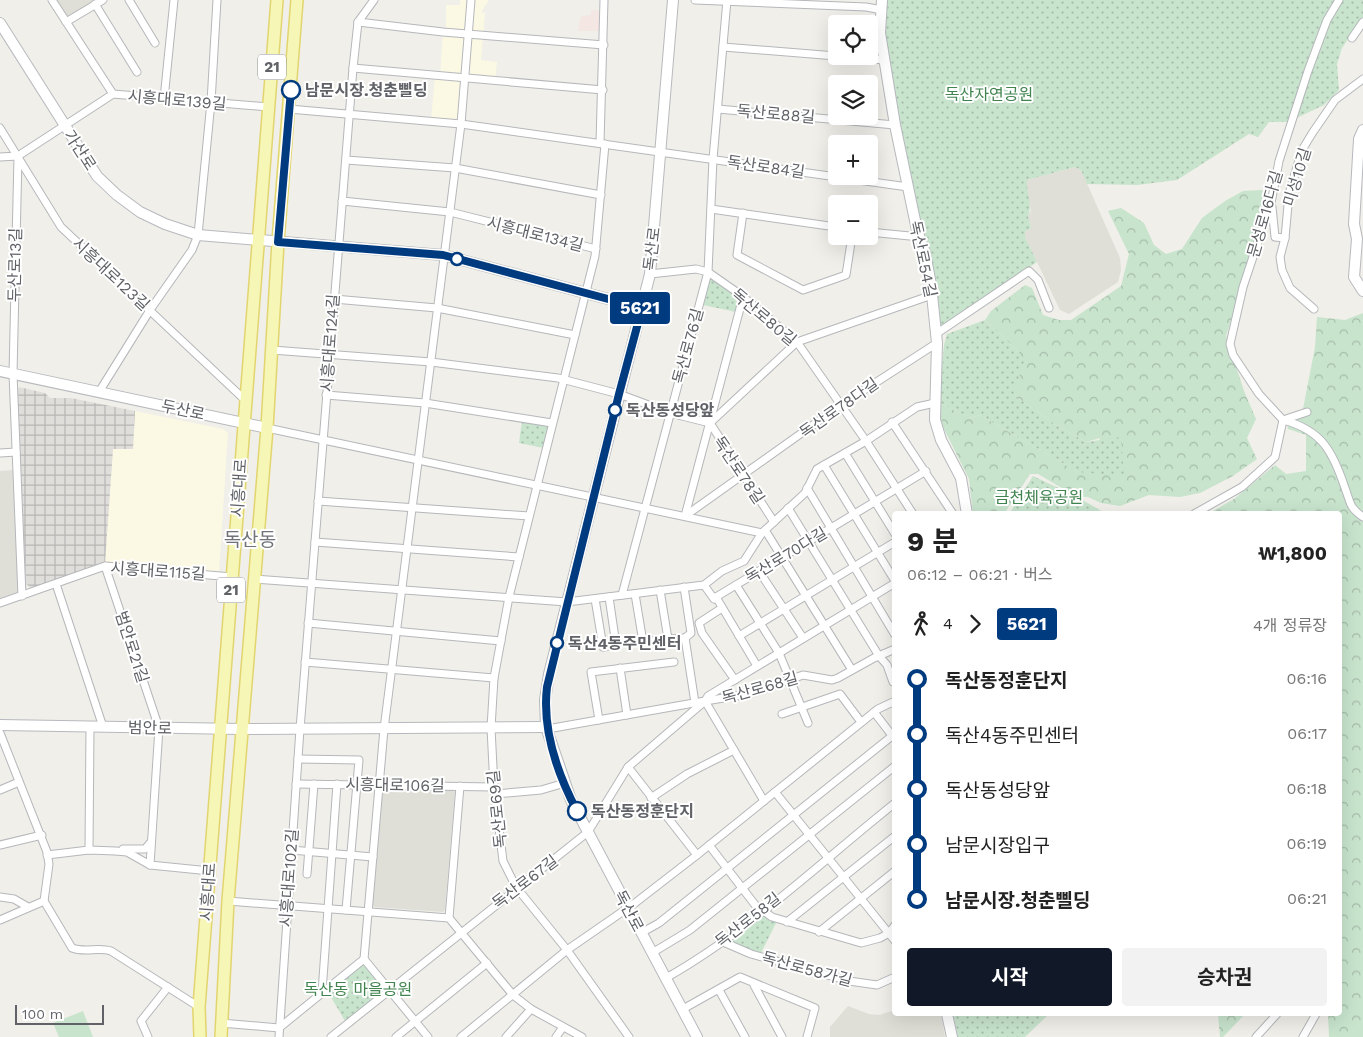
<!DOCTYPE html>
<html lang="ko">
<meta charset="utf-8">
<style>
:root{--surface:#fff;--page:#f2f2f2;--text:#222;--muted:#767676;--accent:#111827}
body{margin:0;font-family:"Work Sans","Noto Sans KR",sans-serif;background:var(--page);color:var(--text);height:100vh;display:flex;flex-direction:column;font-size:19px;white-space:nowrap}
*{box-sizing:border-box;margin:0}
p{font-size:16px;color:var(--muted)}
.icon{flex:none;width:28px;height:28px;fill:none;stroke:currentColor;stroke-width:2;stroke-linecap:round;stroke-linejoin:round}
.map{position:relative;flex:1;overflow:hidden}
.panel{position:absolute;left:892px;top:511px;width:450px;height:505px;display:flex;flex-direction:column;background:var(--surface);border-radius:5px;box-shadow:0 5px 20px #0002}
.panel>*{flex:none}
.badge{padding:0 10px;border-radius:4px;font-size:18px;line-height:32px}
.fabs{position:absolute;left:828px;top:15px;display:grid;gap:10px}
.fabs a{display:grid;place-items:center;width:50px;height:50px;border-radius:5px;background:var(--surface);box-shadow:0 5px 20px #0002;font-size:25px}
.scale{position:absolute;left:15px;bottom:12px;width:89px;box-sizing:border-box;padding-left:5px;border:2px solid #606267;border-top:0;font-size:14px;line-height:18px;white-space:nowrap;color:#606267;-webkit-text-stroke:4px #fff;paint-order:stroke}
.map>.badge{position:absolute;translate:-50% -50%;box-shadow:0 0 0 2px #fff}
.legs{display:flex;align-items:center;gap:8px;height:55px;padding:0 15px;font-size:16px}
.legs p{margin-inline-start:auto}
.head{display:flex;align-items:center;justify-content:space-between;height:85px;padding:0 15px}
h1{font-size:28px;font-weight:700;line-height:38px}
.primary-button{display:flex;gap:10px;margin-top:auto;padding:10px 15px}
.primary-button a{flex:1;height:58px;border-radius:5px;background:var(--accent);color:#fff;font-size:20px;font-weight:700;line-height:58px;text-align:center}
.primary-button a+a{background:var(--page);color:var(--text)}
ul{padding:0 15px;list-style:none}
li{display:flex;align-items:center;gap:18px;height:55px;font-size:19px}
li i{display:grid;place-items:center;width:8px;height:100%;margin:0 6px;background:currentColor}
li i::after{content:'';width:12px;height:12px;margin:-6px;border:4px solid;border-radius:50%;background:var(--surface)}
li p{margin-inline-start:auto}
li:first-child i{background:linear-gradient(#0000 50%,currentColor 0)}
li:last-child i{background:linear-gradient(currentColor 50%,#0000 0)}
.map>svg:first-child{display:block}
</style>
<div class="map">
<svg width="1363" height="1037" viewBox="0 0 1363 1037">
<defs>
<pattern id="industrial-grid" width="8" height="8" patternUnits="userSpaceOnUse" patternTransform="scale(1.25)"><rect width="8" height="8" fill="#dfdeda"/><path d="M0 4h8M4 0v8" fill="none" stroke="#b8b7b5"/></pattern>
<pattern id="forest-crowns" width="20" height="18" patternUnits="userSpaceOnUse" patternTransform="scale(1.25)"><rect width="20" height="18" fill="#c8e4cd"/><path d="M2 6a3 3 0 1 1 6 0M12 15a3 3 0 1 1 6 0" fill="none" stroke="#a6bcaa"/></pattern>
<pattern id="park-dots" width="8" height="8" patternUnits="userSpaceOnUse" patternTransform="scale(1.25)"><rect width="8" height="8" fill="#c8e4cd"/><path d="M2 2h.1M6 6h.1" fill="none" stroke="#a6bcaa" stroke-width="1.8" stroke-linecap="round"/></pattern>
</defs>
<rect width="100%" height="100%" fill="#f0efe9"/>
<g fill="#fbf9e3">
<polygon points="460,0 489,0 481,12 485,13 481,60 497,62 495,82 471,80 467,83 464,123 431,119 435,77 440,77 443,32 446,32 446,5 460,5"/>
<polygon points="135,411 223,429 228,433 219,573 105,563 113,448 133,449"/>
</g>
<polygon fill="url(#industrial-grid)" points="19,387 45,393 50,398 71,398 135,411 133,449 113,449 105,563 31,588 26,584 17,392"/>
<g fill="#dfdfd7">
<polygon points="54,0 97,0 71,16 65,16"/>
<polygon points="1075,167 1081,170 1120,258 1121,270 1118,282 1069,314 1060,310 1025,237 1025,232 1031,228 1028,216 1031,211 1026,188 1027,180"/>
<polygon points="14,470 18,593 0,600 0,471"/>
<polygon points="387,787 450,788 455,792 445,910 443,912 375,907 371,904 383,790"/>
<polygon points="848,1006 869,1014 879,1015 895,1010 895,1014 941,1014 945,1037 830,1037 830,1027"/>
</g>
<polygon fill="#f4e6e3" points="591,10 602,11 603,31 578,31 581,16 591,15"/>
<polygon fill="#c8e4cd" points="83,1011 93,1037 59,1037 53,1023"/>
<g fill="url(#forest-crowns)">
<polygon points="1263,190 1261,224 1226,336 1244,391 1256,419 1247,438 1257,459 1233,476 1200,493 1180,497 1149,495 1120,506 1101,503 1088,497 1077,497 1038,474 1030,474 1004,514 973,514 969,479 942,425 939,403 971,418 980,415 1078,472 1089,472 1100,438 1086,442 1056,425 1017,397 1014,393 1019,352 985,320 991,311 1025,285 1032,288 1043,315 1059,320 1071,320 1121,286 1129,254 1108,211 1121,208 1144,223 1154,245 1166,254 1182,249 1202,218 1225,201 1243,191"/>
<polygon points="1363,313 1363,1037 1329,1037 1328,1014 1340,1014 1340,514 1208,514 1234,499 1275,465 1286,474 1306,471 1306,435 1288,429 1287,422 1303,409 1315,347 1317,317 1345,320"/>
<polygon points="1218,1014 1245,1014 1223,1037 1220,1037"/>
</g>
<g fill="url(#park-dots)">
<path d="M885 0H1363V17L1342 48 1337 64 1339 90 1324 105 1288 122H1269L1258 137 1249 134 1177 180 1137 185 1087 184 1081 170 1075 167 1027 180C1026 192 1033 206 1028 216L1031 228 1025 232V237L1037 262 941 327C937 303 935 278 929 255 908 172 884 86 885 0Z"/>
<polygon points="709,277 739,298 736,312 703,305"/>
<polygon points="985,320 1019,352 1024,362 1014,393 1017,397 1056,425 1086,442 1121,437 1124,476 1078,472 980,415 971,418 939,403 944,345 947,334"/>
<polygon points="522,421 549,425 544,448 519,443"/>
<path d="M1033 476C1058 488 1083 499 1106 514H1009Z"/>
<polygon points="761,911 778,919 759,957 723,940"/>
<polygon points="363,964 385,989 345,1021 328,992"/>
<polygon points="953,1014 1049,1014 1025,1037 958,1037"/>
</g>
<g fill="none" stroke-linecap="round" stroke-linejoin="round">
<g stroke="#b5b7bb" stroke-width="9">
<g id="street">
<polyline points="52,0 113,94"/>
<polyline points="129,0 155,43"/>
<polyline points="695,0 866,7 882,10"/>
<polyline points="95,4 137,72"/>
<polyline points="66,22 103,0"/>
<polyline points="358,22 443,32 604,45"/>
<polyline points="1352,38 1363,22"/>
<polyline points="723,47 836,56"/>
<polyline points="840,56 884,60"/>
<polyline points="353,68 603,90"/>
<polyline points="164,99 174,0"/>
<polyline points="289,109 461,124 908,187"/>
<polyline points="718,109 895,125"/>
<polyline points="0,128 61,227 245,400"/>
<polyline points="600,143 604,0"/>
<polyline points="605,144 595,256 509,597 494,678 491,728 494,787 503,861 516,887 567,950 629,1037"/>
<polyline points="18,156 13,374 22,596"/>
<polyline points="0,157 18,156 113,94 269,107"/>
<polyline points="346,160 455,168 601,195"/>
<polyline points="342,201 450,212 596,249"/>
<polyline points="1272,207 1275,237 1285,238"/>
<polyline points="711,209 836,227"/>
<polyline points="743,213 737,255 803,290 846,275 852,236"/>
<polyline points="869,232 920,237"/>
<polyline points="650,274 696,269 708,272 741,295 797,342 866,441 913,514"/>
<polyline points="334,299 437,308 575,335"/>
<polyline points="1314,309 1290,288 1282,270 1280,257 1285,238 1289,194 1302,150 1313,132 1335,100 1363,79"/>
<polyline points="936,334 1029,271 1038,280 1049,308"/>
<polyline points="272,350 431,362 558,378 619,394 670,413 710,423 774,522"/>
<polyline points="99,392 150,310 192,250 198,235 211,102 217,0"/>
<polyline points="326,395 425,403 552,423"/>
<path d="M1307 412 1283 420C1322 430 1333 452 1345 488 1351 504 1349 507 1363 517"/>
<polyline points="892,422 953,514"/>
<polyline points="710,423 797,342 932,295"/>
<polyline points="267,428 762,533"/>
<polyline points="0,453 16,452"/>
<polyline points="845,453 895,534"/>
<polyline points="824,465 895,581"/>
<polyline points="807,488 895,635"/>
<polyline points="318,501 529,516"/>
<polyline points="788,508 879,656 887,665 893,682 895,682"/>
<polyline points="1194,514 1242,487 1275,457 1283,420 1259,394 1233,355 1230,344 1243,287 1271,203 1279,161 1308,71 1327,20 1339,0"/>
<polyline points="685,516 841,405 937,343"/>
<polyline points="685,516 743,297"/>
<polyline points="765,530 852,670"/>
<polyline points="315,542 519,557"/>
<polyline points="105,566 159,728 150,865"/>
<polyline points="759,571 803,638"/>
<polyline points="254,579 567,602 704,585 722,571 744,561 762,533 805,493 817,469 866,441 917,407 935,403"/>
<polyline points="56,584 103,727"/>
<polyline points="704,585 714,599 716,597"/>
<polyline points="736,585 779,653 808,723"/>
<polyline points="684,587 691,633 685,638 695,703"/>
<polyline points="660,590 668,639 685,638"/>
<polyline points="635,594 643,642 668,639"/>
<polyline points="622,595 708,272 713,159 727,0"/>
<polyline points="716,597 926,471"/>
<polyline points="716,597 757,666"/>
<polyline points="595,599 603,647 616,645 609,597"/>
<polyline points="0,603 105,566 232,577"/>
<polyline points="722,608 699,623 702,633 735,680"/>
<polyline points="308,623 501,641"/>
<polyline points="739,636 895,542"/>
<polyline points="305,662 494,678"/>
<polyline points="620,668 627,715"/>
<polyline points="705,701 764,801"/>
<polyline points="874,712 894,738"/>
<polyline points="782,714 840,694 861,722"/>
<polyline points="599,720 591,672 674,662"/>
<polyline points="546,727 553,728 705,701 708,696 895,583"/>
<polyline points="0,733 47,852 49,864 44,901"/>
<polyline points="298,759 359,760 346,910"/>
<polyline points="628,767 697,855"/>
<polyline points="296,784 494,787"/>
<polyline points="0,790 19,782"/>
<polyline points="775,792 895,941"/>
<polyline points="495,794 541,790 565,783"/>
<polyline points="651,798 687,774 734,750"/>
<polyline points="0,845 42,835"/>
<polyline points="709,845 756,906 772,917 861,943 880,938 889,933 895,925"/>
<polyline points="123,849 145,849 151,842"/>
<polyline points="89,850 90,727"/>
<polyline points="291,850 373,857"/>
<polyline points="47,855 89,850 115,851 127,852 150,865 210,871"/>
<polyline points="307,874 314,784"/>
<polyline points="0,897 14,899 28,907"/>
<path d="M44 901 72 948C85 953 98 947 111 951L199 1007"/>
<polyline points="228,901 449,918 513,995 531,1009 582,1037"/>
<polyline points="449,918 460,786"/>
<polyline points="0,920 44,901"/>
<polyline points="787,922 895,836"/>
<polyline points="819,932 895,871"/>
<polyline points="641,933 659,923 892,736"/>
<polyline points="721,941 751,954 849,981 877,985 895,977"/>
<polyline points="652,953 690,930 895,766"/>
<polyline points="364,959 428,1037"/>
<path d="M666 978C749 931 821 862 895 803"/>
<polyline points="754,985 782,1037"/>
<polyline points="719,990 745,1037"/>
<polyline points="322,992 337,784"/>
<polyline points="683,1009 740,977 815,1008 807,1037"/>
<polyline points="221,1023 279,1028 364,959 384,729 461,124 471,0"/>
<polyline points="148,1037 141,1021 168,987"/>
<polyline points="279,1037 300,729 353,68 358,22 374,0"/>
<polyline points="331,1037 588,832 628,767 705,701 749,694 803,675 832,680 838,678 874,658 895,649"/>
<polyline points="396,1037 487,963"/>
<polyline points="461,1037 567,950 635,903 697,855 878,709 895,701"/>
<polyline points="506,1037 531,1009"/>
<polyline points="556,1037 563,1027"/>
<polyline points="1256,1037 1277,1014"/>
<polyline points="1303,1037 1316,1014"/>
</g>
</g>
<g stroke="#b7b9be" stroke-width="12">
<g id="secondary">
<polyline points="673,0 650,274 549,674 545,700 546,727 571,800 697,1037"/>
<polyline points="882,0 880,33 895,125 917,230 925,253 931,285 937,343 935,420 941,440 961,478 967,514"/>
<polyline points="0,23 97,176 117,195 140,212 165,224 198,235 443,255 642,308"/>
<polyline points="1363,130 1359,139 1354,224 1357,239 1354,277 1363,291"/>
<polyline points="0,371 267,428"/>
<polyline points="0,725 242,729 546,727"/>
<polyline points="947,1014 952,1037"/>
</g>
</g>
<g stroke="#e2d56f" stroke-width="14">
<g id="primary">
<polyline points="200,1037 199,1007 277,0"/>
<polyline points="221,1037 228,901 267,428 278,242 297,0"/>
</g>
</g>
<use href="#street" stroke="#fff" stroke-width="7"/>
<use href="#secondary" stroke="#fff" stroke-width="10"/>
<use href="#primary" stroke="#f6f6b7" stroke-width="11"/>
</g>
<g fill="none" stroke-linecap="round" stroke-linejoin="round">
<g stroke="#fff" stroke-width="11">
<path id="line-1" d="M291 90 278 242 443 255 642 308 619 394 547 687C542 729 557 773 577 811"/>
</g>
<use href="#line-1" stroke="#003b80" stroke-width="8"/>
</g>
<g fill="#fff" stroke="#003b80" stroke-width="2.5">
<circle cx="291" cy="90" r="9"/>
<circle cx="457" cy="259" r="6"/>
<circle cx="615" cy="410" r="6"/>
<circle cx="557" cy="643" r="6"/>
<circle cx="577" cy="811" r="9"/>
</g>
<g text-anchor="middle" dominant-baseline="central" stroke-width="4" stroke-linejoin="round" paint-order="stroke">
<g fill="#fff" stroke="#909195" stroke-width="1">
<rect x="258" y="54.5" width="28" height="25" rx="4"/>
<rect x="217" y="577.5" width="28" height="25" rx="4"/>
</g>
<g font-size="15" font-weight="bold" fill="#606267">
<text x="272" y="67">21</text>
<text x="231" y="590">21</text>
</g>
<g font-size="16" font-weight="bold" fill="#606267" stroke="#fff" text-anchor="start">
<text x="305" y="90">남문시장.청춘삘딩</text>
<text x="626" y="410">독산동성당앞</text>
<text x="568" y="643">독산4동주민센터</text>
<text x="591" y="811">독산동정훈단지</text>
</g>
<g font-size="16" fill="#41844f" stroke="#fff">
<text x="989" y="94">독산자연공원</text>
<text x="1039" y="497">금천체육공원</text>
<text x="358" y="989">독산동 마을공원</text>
</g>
<g font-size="16" fill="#606267" stroke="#fff">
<text transform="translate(177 100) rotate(5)">시흥대로139길</text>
<text transform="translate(776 114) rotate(5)">독산로88길</text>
<text transform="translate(80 150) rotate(57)">가산로</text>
<text transform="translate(766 167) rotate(8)">독산로84길</text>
<text transform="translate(1297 177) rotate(-73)">미성10길</text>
<text transform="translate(1265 214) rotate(-74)">문성로16다길</text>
<text transform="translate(535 234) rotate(14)">시흥대로134길</text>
<text transform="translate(652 249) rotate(-83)">독산로</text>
<text transform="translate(923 259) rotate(78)">독산로54길</text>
<text transform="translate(15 265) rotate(-89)">두산로13길</text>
<text transform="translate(111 274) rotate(43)">시흥대로123길</text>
<text transform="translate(764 317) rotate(40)">독산로80길</text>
<text transform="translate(330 343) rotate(-86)">시흥대로124길</text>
<text transform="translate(688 346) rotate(-75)">독산로76길</text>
<text transform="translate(839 408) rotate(-35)">독산로78다길</text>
<text transform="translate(183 410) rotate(12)">두산로</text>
<text transform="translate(739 470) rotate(56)">독산로78길</text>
<text transform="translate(239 488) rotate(-86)">시흥대로</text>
<text transform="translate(786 555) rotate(-31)">독산로70다길</text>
<text transform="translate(158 571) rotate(4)">시흥대로115길</text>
<text transform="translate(132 647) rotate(72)">범안로21길</text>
<text transform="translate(760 688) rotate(-16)">독산로68길</text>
<text transform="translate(150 728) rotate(1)">범안로</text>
<text transform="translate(395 785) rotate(1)">시흥대로106길</text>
<text transform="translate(497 809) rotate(-96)">독산로69길</text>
<text transform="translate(289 878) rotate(-86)">시흥대로102길</text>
<text transform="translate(525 882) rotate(-37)">독산로67길</text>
<text transform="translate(208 892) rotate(-86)">시흥대로</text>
<text transform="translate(629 911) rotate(62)">독산로</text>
<text transform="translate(748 920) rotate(-38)">독산로58길</text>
<text transform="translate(807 969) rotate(15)">독산로58가길</text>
</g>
<g font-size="19" fill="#717379" stroke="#fff">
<text x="250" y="539">독산동</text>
</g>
</g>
</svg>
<div class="fabs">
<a><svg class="icon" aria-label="locate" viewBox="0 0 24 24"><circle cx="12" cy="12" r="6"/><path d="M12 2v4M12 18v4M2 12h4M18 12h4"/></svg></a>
<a><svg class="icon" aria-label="layers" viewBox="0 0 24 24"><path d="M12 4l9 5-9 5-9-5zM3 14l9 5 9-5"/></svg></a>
<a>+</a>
<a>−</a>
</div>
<div class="scale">100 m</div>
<b class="badge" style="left:640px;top:308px;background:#003b80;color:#fff">5621</b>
<section class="panel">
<div class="head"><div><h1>9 분</h1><p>06:12 – 06:21 · 버스</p></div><b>₩1,800</b></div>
<div class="legs"><svg class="icon" aria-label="walk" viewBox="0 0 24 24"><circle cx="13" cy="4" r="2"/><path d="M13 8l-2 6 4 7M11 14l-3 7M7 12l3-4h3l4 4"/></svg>4<svg class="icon" aria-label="forward" viewBox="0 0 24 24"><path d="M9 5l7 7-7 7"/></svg><b class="badge" style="background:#003b80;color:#fff">5621</b><p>4개 정류장</p></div>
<ul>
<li><i style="color:#003b80"></i><b>독산동정훈단지</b><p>06:16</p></li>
<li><i style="color:#003b80"></i><span>독산4동주민센터</span><p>06:17</p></li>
<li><i style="color:#003b80"></i><span>독산동성당앞</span><p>06:18</p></li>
<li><i style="color:#003b80"></i><span>남문시장입구</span><p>06:19</p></li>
<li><i style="color:#003b80"></i><b>남문시장.청춘삘딩</b><p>06:21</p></li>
</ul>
<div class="primary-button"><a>시작</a><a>승차권</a></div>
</section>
</div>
